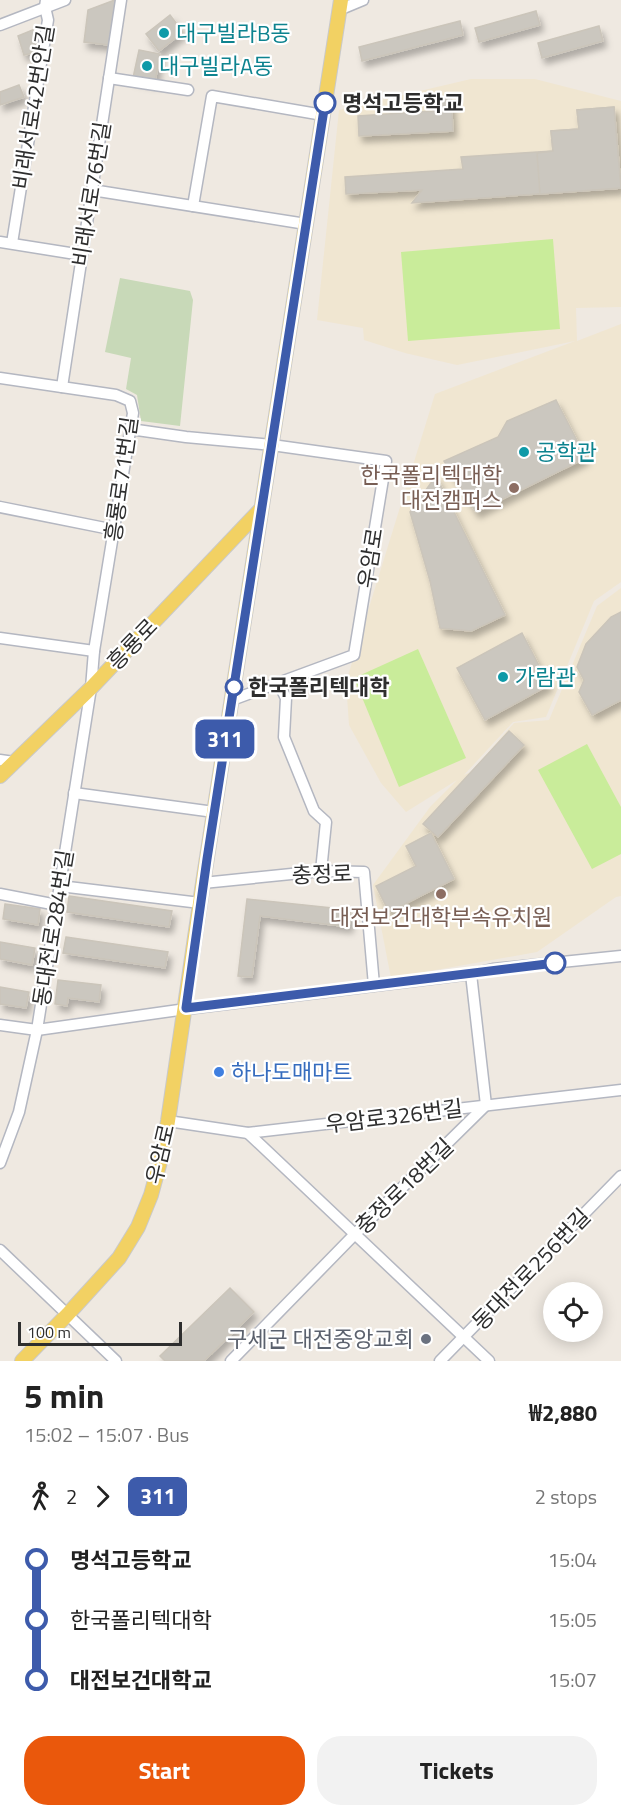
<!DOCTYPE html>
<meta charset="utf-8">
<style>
:root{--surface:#fff;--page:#f2f2f2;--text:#222;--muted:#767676;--accent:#ea580c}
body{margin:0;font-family:"Titillium Web","Noto Sans KR",sans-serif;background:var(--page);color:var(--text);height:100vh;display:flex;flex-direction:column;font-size:22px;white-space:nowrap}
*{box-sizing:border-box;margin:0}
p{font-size:20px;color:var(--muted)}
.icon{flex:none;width:33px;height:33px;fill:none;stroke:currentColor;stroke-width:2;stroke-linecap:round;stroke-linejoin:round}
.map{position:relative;height:1361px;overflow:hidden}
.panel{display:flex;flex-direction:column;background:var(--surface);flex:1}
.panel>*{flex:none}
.badge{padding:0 12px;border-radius:9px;font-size:21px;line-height:39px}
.buttons{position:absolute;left:543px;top:1282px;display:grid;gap:12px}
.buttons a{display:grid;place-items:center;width:60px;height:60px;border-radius:50%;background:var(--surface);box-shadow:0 3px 15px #0003;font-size:30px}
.scale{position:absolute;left:18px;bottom:15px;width:164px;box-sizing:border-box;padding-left:6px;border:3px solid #2e2e2e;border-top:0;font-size:16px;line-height:21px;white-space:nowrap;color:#2e2e2e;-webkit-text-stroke:4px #fff;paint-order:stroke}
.map>.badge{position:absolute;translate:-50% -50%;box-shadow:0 0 0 3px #fff}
.legs{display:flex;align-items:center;gap:9px;height:66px;padding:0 24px;font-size:20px}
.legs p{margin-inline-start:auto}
.head{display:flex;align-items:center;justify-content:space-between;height:102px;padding:0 24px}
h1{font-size:33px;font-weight:700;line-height:45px}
.cta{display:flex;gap:12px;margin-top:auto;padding:12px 24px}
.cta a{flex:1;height:69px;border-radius:24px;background:var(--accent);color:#fff;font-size:24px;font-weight:700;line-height:69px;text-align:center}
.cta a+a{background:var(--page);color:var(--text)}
ul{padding:0 24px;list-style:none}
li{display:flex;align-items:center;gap:21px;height:60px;font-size:22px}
li i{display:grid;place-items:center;width:9px;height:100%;margin:0 8px;background:currentColor}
li i::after{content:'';width:15px;height:15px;margin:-8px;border:4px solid;border-radius:50%;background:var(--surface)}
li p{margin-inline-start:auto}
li:first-child i{background:linear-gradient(#0000 50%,currentColor 0)}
li:last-child i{background:linear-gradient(currentColor 50%,#0000 0)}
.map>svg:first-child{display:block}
</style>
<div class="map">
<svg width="621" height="1361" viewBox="0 0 621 1361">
<defs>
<filter id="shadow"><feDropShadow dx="3.5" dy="6" stdDeviation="3" flood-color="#0004"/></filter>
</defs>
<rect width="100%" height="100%" fill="#efe9e1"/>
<polygon fill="#f0e6d1" points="471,79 535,79 621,101 621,307 576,308 577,341 621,324 621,582 594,601 546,717 513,722 464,775 471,772 514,723 549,720 597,606 621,588 621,896 616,897 537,952 391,978 373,885 430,807 457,780 406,812 381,783 349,725 346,682 435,394 575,341 457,365 405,353 364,340 363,328 317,320 339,110"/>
<polygon fill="#c8d9b8" points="120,278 190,291 193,300 180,426 141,421 137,395 126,389 131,358 105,352"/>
<g fill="#c9ec9a">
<polygon points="553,239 560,329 408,341 401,252"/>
<polygon points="418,649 466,758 399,787 354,678"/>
<polygon points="587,744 621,807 621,854 592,869 538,770"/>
</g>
<g fill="#cbc7bf" stroke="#cbc5ba" stroke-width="1.5" filter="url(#shadow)">
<polygon points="115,0 109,45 84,42 88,10"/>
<polygon points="536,11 540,25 479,42 475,28"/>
<polygon points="170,15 183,32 159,51 146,34"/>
<polygon points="460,21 463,35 362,61 359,47"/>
<polygon points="45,25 41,51 24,55 18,36"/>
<polygon points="599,26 603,41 542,58 538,43"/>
<polygon points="139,50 160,54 155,82 133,78"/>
<polygon points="19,85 24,97 0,105 0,92"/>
<polygon points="451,98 453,131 359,136 358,116 433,111 433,99"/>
<polygon points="614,107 621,188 412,203 422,190 346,194 345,177 463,169 461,157 553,151 551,131 579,129 577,110"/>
<polygon points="614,107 621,188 540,194 537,153 553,151 551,131 579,129 577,110"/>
<polygon points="556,400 586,458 476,512 444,461 498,437 507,421"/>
<polygon points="436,476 505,615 471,631 440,628 430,581 410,512"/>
<polygon points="621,612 621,700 592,715 579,692 584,680 577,667 586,644 611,617"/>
<polygon points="522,633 549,685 485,720 457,668"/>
<polygon points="509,731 524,745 438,837 423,824"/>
<polygon points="431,833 454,879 389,912 376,886 416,866 406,846"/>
<polygon points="69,896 172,911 169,927 67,912"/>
<polygon points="247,899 351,910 349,927 260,916 252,977 238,976"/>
<polygon points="5,904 40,909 38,925 3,919"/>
<polygon points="66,937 168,952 165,968 63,953"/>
<polygon points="0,942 35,948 32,965 0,959"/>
<polygon points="58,980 101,985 99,1002 68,998 67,1006 55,1004"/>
<polygon points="0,987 29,992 26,1008 0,1004"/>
<polygon points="230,1288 254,1312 204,1361 165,1361 160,1356"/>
</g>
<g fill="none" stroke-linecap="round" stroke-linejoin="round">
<g stroke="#b4b7c1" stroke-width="13">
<g id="minor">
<polyline points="339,10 363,0"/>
<polyline points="0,25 65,0"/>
<polyline points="109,78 188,90"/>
<polyline points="92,190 306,224"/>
<polyline points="193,206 212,96 323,115"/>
<polyline points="0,242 82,255"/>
<polyline points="12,243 48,20 45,7 46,0"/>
<polyline points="0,378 116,395 130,401 133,413 94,651 91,688 37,1030 19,1112 0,1163"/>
<polyline points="62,387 121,0"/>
<polyline points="130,429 186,437 272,445 386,461 354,655 232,700"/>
<polyline points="0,507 115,530"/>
<polyline points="0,638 94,651"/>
<polyline points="278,682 286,698 284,737 314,811 326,822 321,871"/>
<polyline points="0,760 14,762"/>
<polyline points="74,793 214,812"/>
<polyline points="203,883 321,871 364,872 374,985"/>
<polyline points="60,886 200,903"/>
<polyline points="0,894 57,905"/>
<polyline points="0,1025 37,1030 186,1009 471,974 493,969 621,956"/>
<polyline points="168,1121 248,1133 621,1090"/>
<polyline points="248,1133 489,1361"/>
<polyline points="0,1250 116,1361"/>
<polyline points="231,1361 355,1234 486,1105 471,974"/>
<polyline points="440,1361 621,1176"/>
</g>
</g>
<g stroke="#c9c9c9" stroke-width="16">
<g id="major">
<polyline points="0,776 91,688 261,509"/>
<polyline points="22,1361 68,1314 119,1258 138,1227 151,1195 161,1158 168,1121 203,883 341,0"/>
</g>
</g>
<use href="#minor" stroke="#fff" stroke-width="10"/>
<use href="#major" stroke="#f2d163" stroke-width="14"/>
</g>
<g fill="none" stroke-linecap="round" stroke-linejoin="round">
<g stroke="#fff" stroke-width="14">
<polyline id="line-1" points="325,103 207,859 186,1008 555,963"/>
</g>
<use href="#line-1" stroke="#3d5bab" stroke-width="9"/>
</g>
<g fill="#0f9aa8" stroke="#fff" stroke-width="2">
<circle cx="164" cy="33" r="6"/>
<circle cx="147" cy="66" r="6"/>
<circle cx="524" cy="452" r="6"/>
<circle cx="503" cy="677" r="6"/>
</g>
<g fill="#fff" stroke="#3d5bab" stroke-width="3">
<circle cx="325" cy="103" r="10"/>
<circle cx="234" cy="687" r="8"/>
<circle cx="555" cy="963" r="10"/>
</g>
<g fill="#8d6e63" stroke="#fff" stroke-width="2">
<circle cx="514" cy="488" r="6"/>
<circle cx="441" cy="894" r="6"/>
</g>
<circle fill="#3f7fe0" stroke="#fff" stroke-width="2" cx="219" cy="1072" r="6"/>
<circle fill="#6b7280" stroke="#fff" stroke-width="2" cx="426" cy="1339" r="6"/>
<g text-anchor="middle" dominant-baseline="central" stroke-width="4.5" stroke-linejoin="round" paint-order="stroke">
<g font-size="22" fill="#0d838f" stroke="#fff" text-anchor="start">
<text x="176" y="33">대구빌라B동</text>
<text x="159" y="66">대구빌라A동</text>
<text x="536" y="452">공학관</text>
<text x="515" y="677">가람관</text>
</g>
<g font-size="22" font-weight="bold" fill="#2e2e2e" stroke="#fff" text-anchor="start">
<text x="342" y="103">명석고등학교</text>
<text x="248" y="687">한국폴리텍대학</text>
</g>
<g font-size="22" fill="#2e2e2e" stroke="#fff">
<text transform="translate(33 107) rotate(-81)">비래서로42번안길</text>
<text transform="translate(91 194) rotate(-81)">비래서로76번길</text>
<text transform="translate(121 479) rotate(-82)">흥룡로71번길</text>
<text transform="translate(370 558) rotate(-81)">우암로</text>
<text transform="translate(132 644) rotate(-46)">흥룡로</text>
<text transform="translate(322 874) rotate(-2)">충정로</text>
<text transform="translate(53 928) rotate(-81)">동대전로284번길</text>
<text transform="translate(394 1116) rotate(-7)">우암로326번길</text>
<text transform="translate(160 1154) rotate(-77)">우암로</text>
<text transform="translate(404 1186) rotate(-44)">충정로18번길</text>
<text transform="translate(531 1269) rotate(-46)">동대전로256번길</text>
</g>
<g font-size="22" fill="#785e54" stroke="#fff" text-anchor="end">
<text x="502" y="475">한국폴리텍대학<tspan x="502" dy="25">대전캠퍼스</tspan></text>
<text x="441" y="917" text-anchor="middle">대전보건대학부속유치원</text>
</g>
<g font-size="22" fill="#366cbe" stroke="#fff" text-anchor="start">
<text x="231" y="1072">하나도매마트</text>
</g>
<g font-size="22" fill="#5b616d" stroke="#fff" text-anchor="end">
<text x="414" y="1339">구세군 대전중앙교회</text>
</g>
</g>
</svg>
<div class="buttons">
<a><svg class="icon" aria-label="locate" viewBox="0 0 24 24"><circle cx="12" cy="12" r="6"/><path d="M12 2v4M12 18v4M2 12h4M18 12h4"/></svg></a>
</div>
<div class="scale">100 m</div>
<b class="badge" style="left:225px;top:739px;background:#3d5bab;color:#fff">311</b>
</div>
<section class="panel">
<div class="head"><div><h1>5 min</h1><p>15:02 – 15:07 · Bus</p></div><b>₩2,880</b></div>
<div class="legs"><svg class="icon" aria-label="walk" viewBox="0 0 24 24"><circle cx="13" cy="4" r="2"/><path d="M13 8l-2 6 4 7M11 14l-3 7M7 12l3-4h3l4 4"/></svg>2<svg class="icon" aria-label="forward" viewBox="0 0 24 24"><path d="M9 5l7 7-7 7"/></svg><b class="badge" style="background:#3d5bab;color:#fff">311</b><p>2 stops</p></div>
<ul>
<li><i style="color:#3d5bab"></i><b>명석고등학교</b><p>15:04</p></li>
<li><i style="color:#3d5bab"></i><span>한국폴리텍대학</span><p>15:05</p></li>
<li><i style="color:#3d5bab"></i><b>대전보건대학교</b><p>15:07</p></li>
</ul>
<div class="cta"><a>Start</a><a>Tickets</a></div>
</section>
